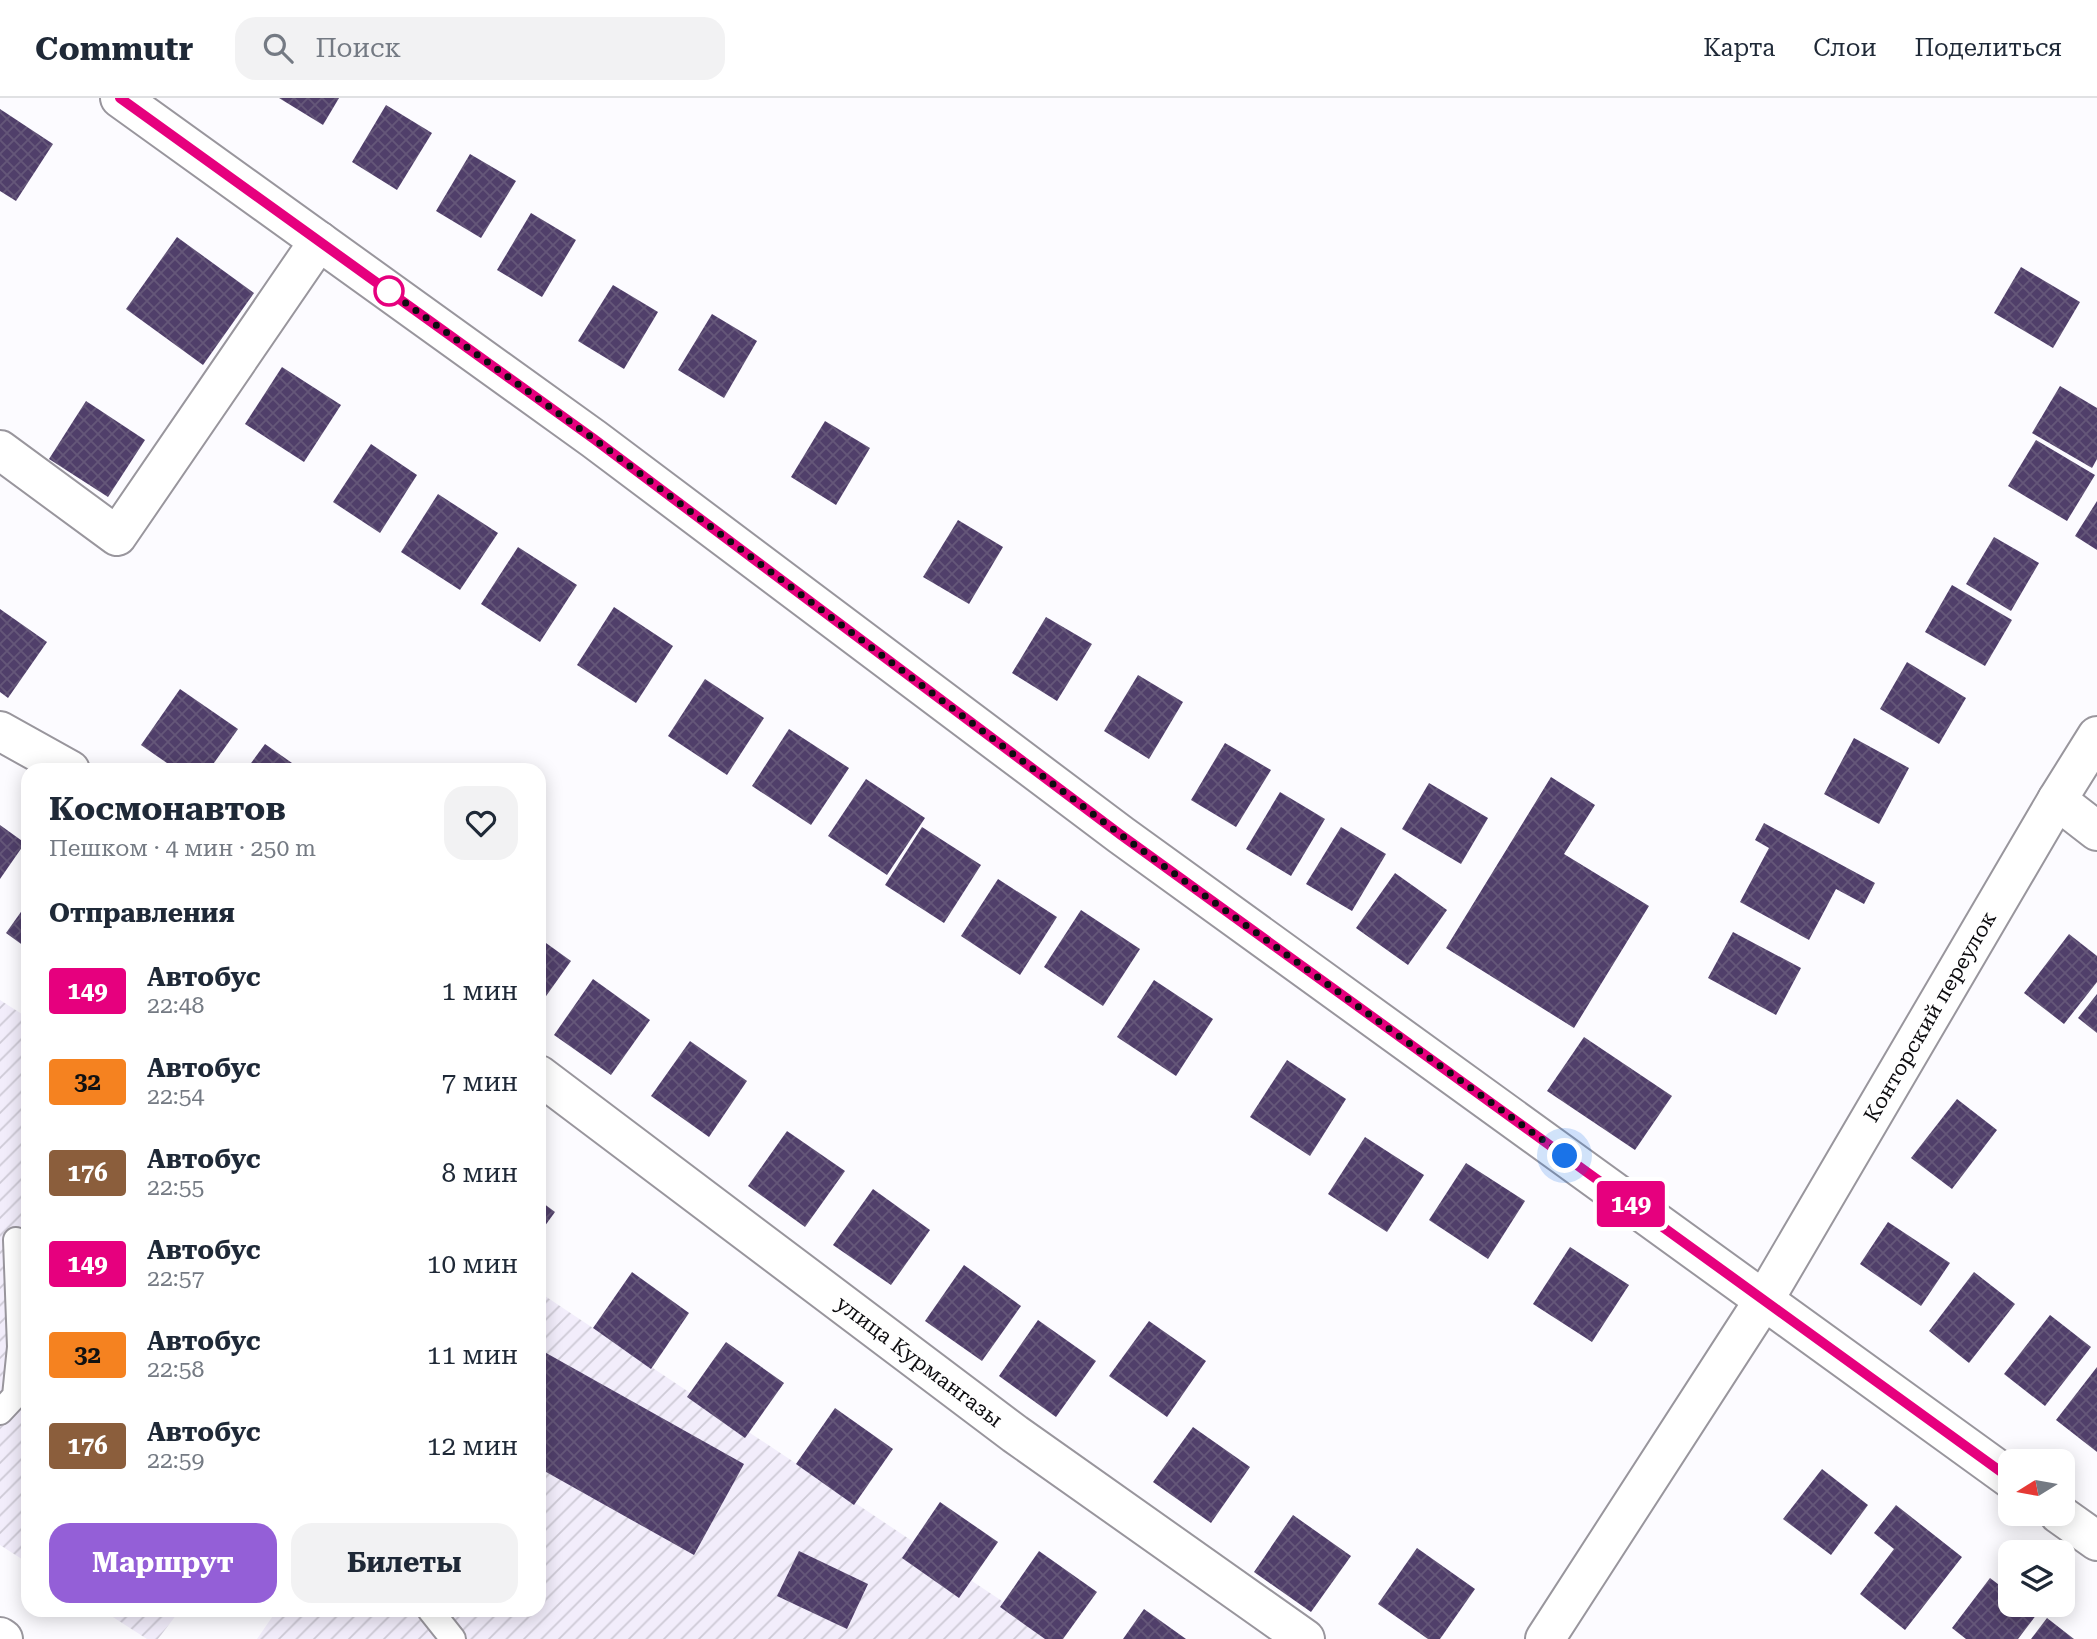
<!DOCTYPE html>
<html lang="ru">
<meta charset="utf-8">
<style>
:root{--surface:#fff;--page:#f2f2f3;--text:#1f2937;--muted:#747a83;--line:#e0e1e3;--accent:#945fd7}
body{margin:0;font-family:"Roboto Serif",serif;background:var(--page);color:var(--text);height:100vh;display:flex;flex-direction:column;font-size:26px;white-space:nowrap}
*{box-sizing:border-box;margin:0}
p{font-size:23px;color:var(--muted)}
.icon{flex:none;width:38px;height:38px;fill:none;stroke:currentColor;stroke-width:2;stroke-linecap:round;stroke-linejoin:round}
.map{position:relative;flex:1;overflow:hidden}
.drawer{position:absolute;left:21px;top:665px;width:525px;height:854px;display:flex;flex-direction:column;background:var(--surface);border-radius:21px;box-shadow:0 4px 18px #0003}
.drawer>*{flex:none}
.badge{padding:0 14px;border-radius:5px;font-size:24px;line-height:46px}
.needle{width:46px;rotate:259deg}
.fabs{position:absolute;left:1998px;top:1351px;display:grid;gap:14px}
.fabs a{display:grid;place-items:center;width:77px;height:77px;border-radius:14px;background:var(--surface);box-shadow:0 4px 18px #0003;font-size:35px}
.you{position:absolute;width:35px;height:35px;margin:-18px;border:5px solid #fff;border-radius:50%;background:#1a73e8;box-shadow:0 0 0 10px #1a73e833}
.map>.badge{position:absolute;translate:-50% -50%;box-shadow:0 0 0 4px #fff}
h2{padding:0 28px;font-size:26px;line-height:63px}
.round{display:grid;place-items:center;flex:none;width:74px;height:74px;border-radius:21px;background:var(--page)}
.overview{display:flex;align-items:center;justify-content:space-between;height:119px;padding:0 28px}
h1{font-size:33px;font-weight:700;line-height:52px}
.action{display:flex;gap:14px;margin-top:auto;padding:14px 28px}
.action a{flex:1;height:80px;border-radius:21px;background:var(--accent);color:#fff;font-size:28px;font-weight:700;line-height:80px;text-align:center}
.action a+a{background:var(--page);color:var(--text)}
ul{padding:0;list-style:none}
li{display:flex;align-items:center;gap:21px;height:91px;padding:0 28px}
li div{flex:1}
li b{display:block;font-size:26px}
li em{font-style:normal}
li .badge{min-width:77px;font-weight:700;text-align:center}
header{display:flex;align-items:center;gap:42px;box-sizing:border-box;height:98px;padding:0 35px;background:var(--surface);border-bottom:2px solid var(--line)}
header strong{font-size:33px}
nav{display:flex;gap:38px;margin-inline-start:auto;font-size:24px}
.search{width:490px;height:63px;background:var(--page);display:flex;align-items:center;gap:18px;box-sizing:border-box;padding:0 24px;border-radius:21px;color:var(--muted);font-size:26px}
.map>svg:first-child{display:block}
</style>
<header>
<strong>Commutr</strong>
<div class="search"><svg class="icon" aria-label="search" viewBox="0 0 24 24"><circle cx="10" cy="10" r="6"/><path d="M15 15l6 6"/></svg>Поиск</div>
<nav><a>Карта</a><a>Слои</a><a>Поделиться</a></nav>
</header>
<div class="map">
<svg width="2097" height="1541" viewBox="0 0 2097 1541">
<defs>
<pattern id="industrial-furrows" width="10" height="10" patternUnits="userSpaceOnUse" patternTransform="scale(1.75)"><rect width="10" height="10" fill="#f2edfb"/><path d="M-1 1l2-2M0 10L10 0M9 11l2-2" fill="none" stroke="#cecad6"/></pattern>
<pattern id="building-cross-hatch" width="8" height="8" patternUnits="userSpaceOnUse" patternTransform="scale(1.75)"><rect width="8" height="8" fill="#503f6a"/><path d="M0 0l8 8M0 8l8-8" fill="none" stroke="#655779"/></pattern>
</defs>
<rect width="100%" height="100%" fill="#fcfbff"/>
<g fill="url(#industrial-furrows)">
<polygon points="0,902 28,920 28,1465 0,1447"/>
<polygon points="539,1194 1059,1541 257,1541 277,1512 539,1512"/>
<polygon points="102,1512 180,1512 158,1541 147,1541"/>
</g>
<g fill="url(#building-cross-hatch)">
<polygon points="279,0 339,0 323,27"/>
<polygon points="386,7 432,35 397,92 352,64"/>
<polygon points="0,11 53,46 16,103 0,93"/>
<polygon points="470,56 516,83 481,140 436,113"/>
<polygon points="531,115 576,142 542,199 497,172"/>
<polygon points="177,139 254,195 203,267 126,211"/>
<polygon points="2021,169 2080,204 2053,250 1994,215"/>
<polygon points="613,187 658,214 624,271 578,243"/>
<polygon points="712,216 757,243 724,300 678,272"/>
<polygon points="282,269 341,307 304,364 245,326"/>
<polygon points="2060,288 2097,310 2097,361 2092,370 2032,335"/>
<polygon points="86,303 145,342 108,399 49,361"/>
<polygon points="825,323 870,350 836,407 791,379"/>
<polygon points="2036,342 2095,377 2067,423 2008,388"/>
<polygon points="371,346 417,377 380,435 333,404"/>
<polygon points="438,396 498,435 460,492 401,454"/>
<polygon points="2097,403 2097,452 2075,438"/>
<polygon points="958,422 1003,449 969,506 923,479"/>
<polygon points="1994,439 2039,465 2011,513 1966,486"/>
<polygon points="518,449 577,487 540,544 481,506"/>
<polygon points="1952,487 2012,522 1985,568 1925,534"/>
<polygon points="614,509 673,548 636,605 577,567"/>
<polygon points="0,511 47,544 8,600 0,594"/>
<polygon points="1046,519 1092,546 1057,603 1012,575"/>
<polygon points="1907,564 1966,600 1939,646 1880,611"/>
<polygon points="1138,577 1183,604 1149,661 1104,633"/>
<polygon points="705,581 764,620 727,677 668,638"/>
<polygon points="180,591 238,631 209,672 177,672 141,647"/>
<polygon points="789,631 849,670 811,727 752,688"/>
<polygon points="1854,640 1909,670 1879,726 1824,696"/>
<polygon points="1225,645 1271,672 1236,729 1191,702"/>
<polygon points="265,646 302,672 246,672"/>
<polygon points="1551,679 1595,707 1564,756 1649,808 1574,930 1446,850"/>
<polygon points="866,681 925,720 887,777 828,738"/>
<polygon points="1429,685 1488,720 1461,766 1402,731"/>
<polygon points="1280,694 1325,721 1291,778 1246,751"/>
<polygon points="1764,725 1875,785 1864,806 1836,791 1809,842 1740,804 1769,750 1755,742"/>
<polygon points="0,727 25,745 0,781"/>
<polygon points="922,729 981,767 944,825 885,787"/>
<polygon points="1341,729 1386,756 1352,813 1306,786"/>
<polygon points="1395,775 1447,812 1408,867 1356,830"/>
<polygon points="998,781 1057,819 1020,877 961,838"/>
<polygon points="28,804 28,851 6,835"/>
<polygon points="1081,812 1140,851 1103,908 1044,869"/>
<polygon points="1733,834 1801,870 1776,917 1708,880"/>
<polygon points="2069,836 2097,858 2097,884 2064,926 2024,895"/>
<polygon points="539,840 571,863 539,908"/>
<polygon points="593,881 650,922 611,977 554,937"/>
<polygon points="1154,882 1213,921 1176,978 1117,939"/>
<polygon points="2097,896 2097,935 2078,920"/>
<polygon points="1584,939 1672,998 1635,1052 1547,993"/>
<polygon points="690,943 747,983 709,1039 651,998"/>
<polygon points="1287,962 1346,1001 1310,1058 1250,1019"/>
<polygon points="1957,1001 1997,1032 1952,1091 1911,1060"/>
<polygon points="787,1033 845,1073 805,1129 748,1088"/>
<polygon points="1365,1039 1424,1077 1387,1134 1328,1096"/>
<polygon points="1466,1065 1525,1103 1488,1161 1429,1122"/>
<polygon points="873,1091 930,1132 891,1187 833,1147"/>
<polygon points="539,1102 555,1114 539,1136"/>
<polygon points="1888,1124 1950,1165 1921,1208 1860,1166"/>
<polygon points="1570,1149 1629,1187 1592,1244 1533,1206"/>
<polygon points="964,1167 1021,1208 982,1263 925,1223"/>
<polygon points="632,1174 689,1215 651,1271 593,1230"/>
<polygon points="1974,1174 2015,1206 1969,1265 1929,1233"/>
<polygon points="2050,1217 2091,1249 2045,1308 2004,1276"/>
<polygon points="1038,1222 1096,1263 1056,1319 999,1278"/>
<polygon points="1149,1223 1206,1263 1167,1319 1109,1278"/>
<polygon points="726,1244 784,1285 745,1340 687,1299"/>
<polygon points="539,1251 744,1366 694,1457 539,1370"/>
<polygon points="2097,1269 2097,1354 2056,1322"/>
<polygon points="835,1310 893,1351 854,1407 796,1366"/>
<polygon points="1193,1329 1250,1369 1211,1425 1153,1384"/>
<polygon points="1822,1371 1868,1407 1831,1457 1783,1421"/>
<polygon points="940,1404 998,1444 959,1500 902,1460"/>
<polygon points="1896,1407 1962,1459 1905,1532 1860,1496 1894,1451 1874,1435"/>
<polygon points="1293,1417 1351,1458 1311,1514 1254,1474"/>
<polygon points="1417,1450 1475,1491 1440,1541 1428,1541 1378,1506"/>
<polygon points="799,1453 868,1486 847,1531 777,1498"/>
<polygon points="1039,1453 1097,1494 1063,1541 1045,1541 1000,1509"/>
<polygon points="1990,1480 2011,1496 2011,1507 2025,1507 2037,1516 2018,1541 1966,1541 1952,1530"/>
<polygon points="1144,1511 1186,1541 1123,1541"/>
<polygon points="2047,1520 2074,1541 2031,1541"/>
</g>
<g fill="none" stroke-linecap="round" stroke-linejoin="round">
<g stroke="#99969d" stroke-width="28">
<g id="lane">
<polyline points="0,1314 15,1298 20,1249 16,1142"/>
<polyline points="430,1512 453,1541"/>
</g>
</g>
<g stroke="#99969d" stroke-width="42">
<g id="street">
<polyline points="0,352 117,438 319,143"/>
<polyline points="0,633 70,672"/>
<polyline points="2057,702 2097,733"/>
<path id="s1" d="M539 977 1015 1336 1305 1541"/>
<polyline points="0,1539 3,1541"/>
<path id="s2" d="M1545 1541 1764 1202 2057 702 2097 638"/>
</g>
</g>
<g stroke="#99969d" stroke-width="42">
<g id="secondary">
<polyline points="120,0 594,341 1121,737 2011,1381"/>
<polyline points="2059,1416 2097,1443"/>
</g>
</g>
<use href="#lane" stroke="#fff" stroke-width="24"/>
<use href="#street" stroke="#fff" stroke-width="38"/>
<use href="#secondary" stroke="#fff" stroke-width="38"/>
</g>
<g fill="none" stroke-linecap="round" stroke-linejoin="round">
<g stroke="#fff" stroke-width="16">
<polyline id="line" points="120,0 594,341 1121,737 2011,1381"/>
</g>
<use href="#line" stroke="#e6007e" stroke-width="10"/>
<polyline stroke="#0e0d10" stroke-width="7" stroke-dasharray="0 12.6" points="389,193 382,188 594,341 1121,737 1565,1058"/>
</g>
<circle fill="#fff" stroke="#e6007e" stroke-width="3.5" cx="389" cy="193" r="14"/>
<g text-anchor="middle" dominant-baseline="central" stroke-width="7" stroke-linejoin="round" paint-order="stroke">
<g font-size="21" fill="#0e0d10" stroke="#fff">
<text stroke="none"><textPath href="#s2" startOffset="732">Конторский переулок</textPath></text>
<text stroke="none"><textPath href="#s1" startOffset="476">улица Курмангазы</textPath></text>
</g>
</g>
</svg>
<div class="fabs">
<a><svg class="needle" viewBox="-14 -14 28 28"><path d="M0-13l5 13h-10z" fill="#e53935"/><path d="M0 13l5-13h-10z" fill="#747a83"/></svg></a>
<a><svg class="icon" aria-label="layers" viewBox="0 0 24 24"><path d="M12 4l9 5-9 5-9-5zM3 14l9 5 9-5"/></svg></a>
</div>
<div class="you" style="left:1565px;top:1058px"></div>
<b class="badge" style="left:1631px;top:1106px;background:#e6007e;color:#fff">149</b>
<section class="drawer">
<div class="overview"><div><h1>Космонавтов</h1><p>Пешком · 4 мин · 250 m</p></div><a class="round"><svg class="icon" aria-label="heart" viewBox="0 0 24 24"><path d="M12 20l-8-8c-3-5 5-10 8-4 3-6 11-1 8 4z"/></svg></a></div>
<h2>Отправления</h2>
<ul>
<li><span class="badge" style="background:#e6007e;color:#fff">149</span><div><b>Автобус</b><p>22:48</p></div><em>1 мин</em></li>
<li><span class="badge" style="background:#f58220;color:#111">32</span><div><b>Автобус</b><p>22:54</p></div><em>7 мин</em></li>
<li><span class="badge" style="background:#8b5e3c;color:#fff">176</span><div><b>Автобус</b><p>22:55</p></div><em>8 мин</em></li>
<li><span class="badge" style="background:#e6007e;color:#fff">149</span><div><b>Автобус</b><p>22:57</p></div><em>10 мин</em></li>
<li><span class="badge" style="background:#f58220;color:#111">32</span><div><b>Автобус</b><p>22:58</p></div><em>11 мин</em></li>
<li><span class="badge" style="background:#8b5e3c;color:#fff">176</span><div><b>Автобус</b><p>22:59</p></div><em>12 мин</em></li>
</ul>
<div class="action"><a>Маршрут</a><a>Билеты</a></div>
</section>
</div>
